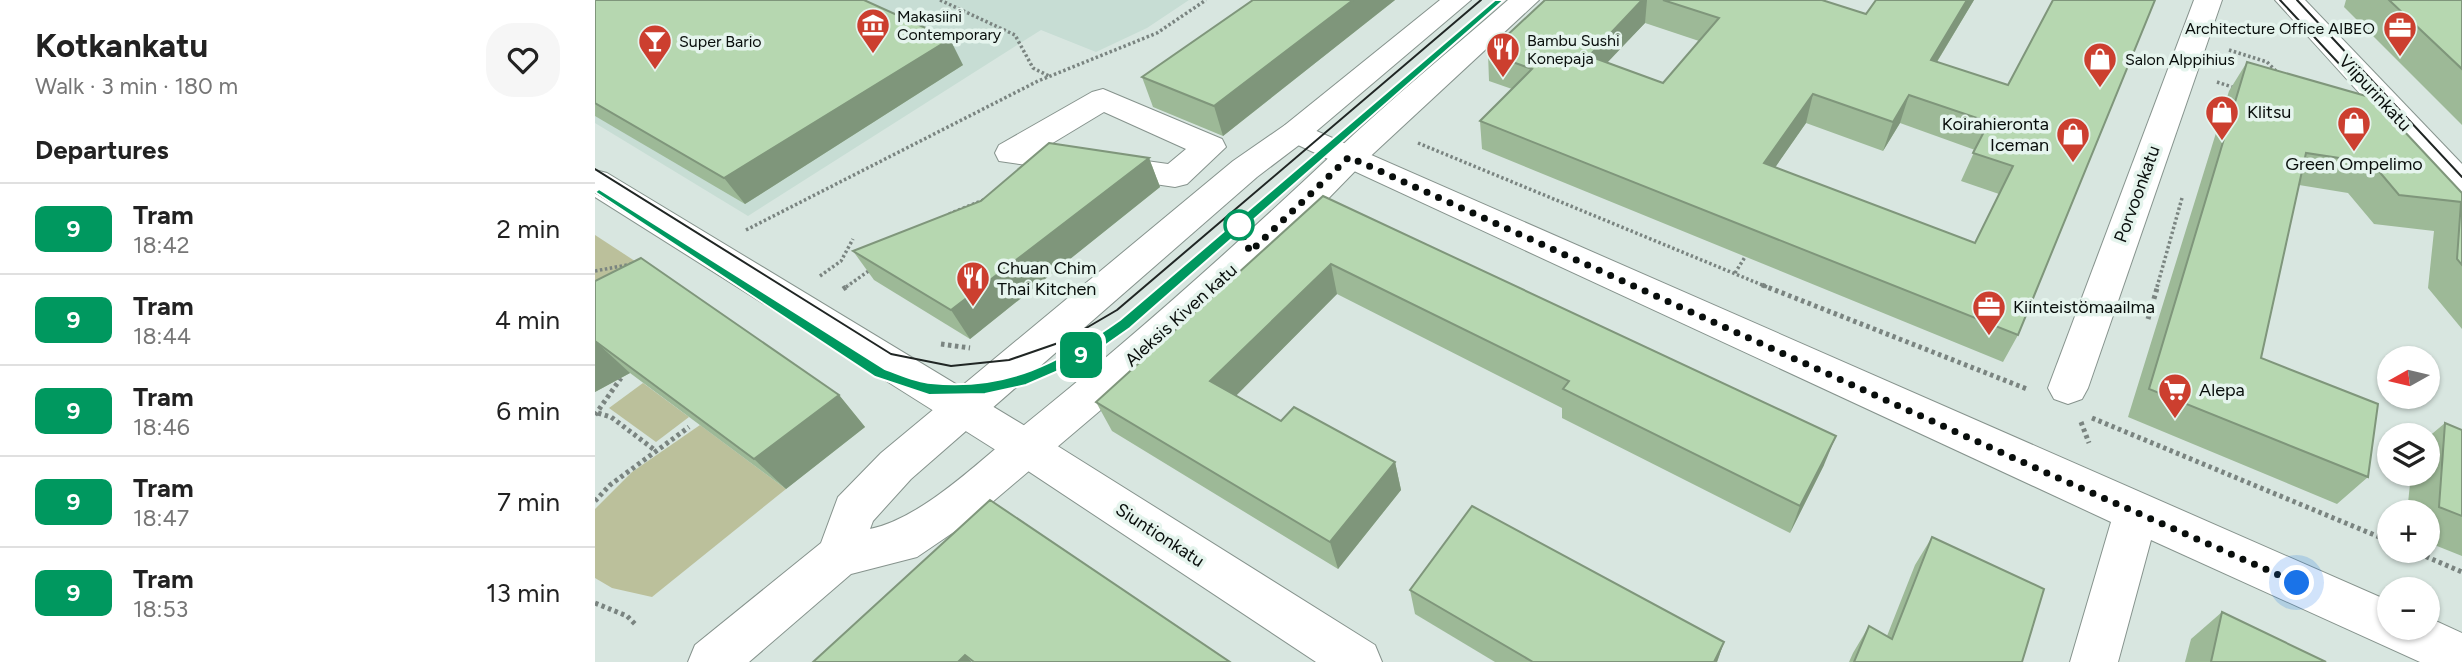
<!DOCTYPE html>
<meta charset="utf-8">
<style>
:root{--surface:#fff;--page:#f6f6f6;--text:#222;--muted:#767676;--line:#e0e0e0}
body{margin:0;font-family:Figtree,sans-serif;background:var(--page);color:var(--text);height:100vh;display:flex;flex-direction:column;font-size:26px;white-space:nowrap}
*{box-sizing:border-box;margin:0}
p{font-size:23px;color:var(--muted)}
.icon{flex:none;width:38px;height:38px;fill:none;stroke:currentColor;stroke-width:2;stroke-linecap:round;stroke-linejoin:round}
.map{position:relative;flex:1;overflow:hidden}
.sheet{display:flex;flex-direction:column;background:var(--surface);width:595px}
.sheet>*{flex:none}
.badge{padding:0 14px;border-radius:10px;font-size:24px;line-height:46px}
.needle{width:46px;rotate:262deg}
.buttons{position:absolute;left:1782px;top:346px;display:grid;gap:14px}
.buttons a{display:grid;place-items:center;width:63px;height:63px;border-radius:50%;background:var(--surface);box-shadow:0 2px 5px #0004;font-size:35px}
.you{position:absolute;width:35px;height:35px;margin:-18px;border:5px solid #fff;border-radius:50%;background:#1a73e8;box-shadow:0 0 0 10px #1a73e833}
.map>.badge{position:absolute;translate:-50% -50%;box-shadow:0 0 0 4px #fff}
h2{padding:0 35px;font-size:26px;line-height:63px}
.round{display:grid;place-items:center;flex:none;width:74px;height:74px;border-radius:28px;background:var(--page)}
.overview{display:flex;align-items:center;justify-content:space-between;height:119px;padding:0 35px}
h1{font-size:33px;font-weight:700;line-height:52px}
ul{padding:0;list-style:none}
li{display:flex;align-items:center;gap:21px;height:91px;padding:0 35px;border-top:2px solid var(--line)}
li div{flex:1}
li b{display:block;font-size:26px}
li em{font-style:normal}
li .badge{min-width:77px;font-weight:700;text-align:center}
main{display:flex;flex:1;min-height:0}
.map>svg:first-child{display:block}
</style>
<main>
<section class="sheet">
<div class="overview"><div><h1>Kotkankatu</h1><p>Walk · 3 min · 180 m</p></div><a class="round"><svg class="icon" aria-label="heart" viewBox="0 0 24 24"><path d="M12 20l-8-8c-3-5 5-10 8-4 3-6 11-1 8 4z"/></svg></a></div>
<h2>Departures</h2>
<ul>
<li><span class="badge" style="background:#00985f;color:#fff">9</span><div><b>Tram</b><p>18:42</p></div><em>2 min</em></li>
<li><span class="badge" style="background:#00985f;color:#fff">9</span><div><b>Tram</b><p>18:44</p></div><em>4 min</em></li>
<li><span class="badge" style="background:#00985f;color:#fff">9</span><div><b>Tram</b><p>18:46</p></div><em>6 min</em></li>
<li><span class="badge" style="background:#00985f;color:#fff">9</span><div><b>Tram</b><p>18:47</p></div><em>7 min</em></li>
<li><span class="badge" style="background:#00985f;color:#fff">9</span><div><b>Tram</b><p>18:53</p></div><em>13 min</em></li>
</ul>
</section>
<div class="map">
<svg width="1867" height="662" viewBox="0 0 1867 662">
<rect width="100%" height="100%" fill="#d8e6e0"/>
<polygon fill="#c7ddd4" points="0,0 594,0 552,28 501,52 446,30 153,216 0,123"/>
<g fill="#bbc09b">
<polygon points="0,235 49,267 0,292"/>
<polygon points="48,383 94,417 61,442 14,408"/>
<polygon points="105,425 191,489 57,597 17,588 0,578 0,509 37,472"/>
</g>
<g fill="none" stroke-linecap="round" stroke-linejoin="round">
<g stroke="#86938d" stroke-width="2">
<g id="street">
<polygon points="1599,0 1627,0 1493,388 1487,399 1473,404 1459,399 1453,388"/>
<path d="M508 89 627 139 631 147 592 184 580 187 404 161 400 153 404 145 497 92ZM509 112 591 149 573 164 451 147Z"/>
<polygon points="701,122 1794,601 1794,628 1832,628 1832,617 1867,633 1867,662 1825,662 1556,540 1523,662 1475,662 1516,522 690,139 685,132 690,125"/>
<polygon points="0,170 12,173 445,435 780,645 787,662 721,662 415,459 0,197"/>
</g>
</g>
<g stroke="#86938d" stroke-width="2">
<g id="secondary">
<path d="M845 0H876L712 139 662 177 316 479 278 521 275 529C327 518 382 463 423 430 534 341 639 247 742 150 797 98 856 50 913 0H944L766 165 724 208 554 369 375 521 322 557 256 574 154 662H93L100 645 226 543 243 497 286 453 638 161 690 125Z"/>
<polygon points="1680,0 1710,0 1867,164 1867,196 1855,193"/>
</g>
</g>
<g stroke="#7a8480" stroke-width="3.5" stroke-dasharray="2.5 2.5" stroke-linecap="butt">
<polyline points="345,0 420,35 438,68 454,76"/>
<polyline points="1634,50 1672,62 1683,73"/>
<polyline points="1622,82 1640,88"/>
<polyline points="823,143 1172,287"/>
<polyline points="354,214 391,199"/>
<polyline points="151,230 443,81 562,33 611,0"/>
<polyline points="0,271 37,264"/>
<polyline points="1140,273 1150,257"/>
<polyline points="225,276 246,261 258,239"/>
<polyline points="251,287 275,270"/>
<polyline points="1562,287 1587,198"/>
</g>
<g stroke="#7a8480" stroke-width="5" stroke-dasharray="3.5 3.5" stroke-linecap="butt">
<polyline points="1167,285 1432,389"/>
<polyline points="248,289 254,285"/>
<polyline points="1553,319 1563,285"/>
<polyline points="346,344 375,348"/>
<polyline points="3,413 16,417 61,451"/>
<polyline points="0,415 26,378"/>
<polyline points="1497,418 1794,541"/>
<polyline points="1486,422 1494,443"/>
<polyline points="0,501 15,485 94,427"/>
<polyline points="1818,551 1867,572"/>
<polyline points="0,603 32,616 42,626"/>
</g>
<use href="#street" fill="#fff" fill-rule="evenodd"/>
<use href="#secondary" fill="#fff" fill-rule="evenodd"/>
<g stroke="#202624" stroke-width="2">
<polyline points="1685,0 1788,111"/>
<polyline points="1702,0 1867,177"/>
<polyline points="0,169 296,354 356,366 414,360 469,341 522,310 886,0"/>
<path d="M0 192 285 373C382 404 449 382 530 324L903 0"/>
</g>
</g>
<g fill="#9db997" fill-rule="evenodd">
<polygon points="0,0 368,65 150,204 0,116"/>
<polygon points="658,0 800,0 628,136 558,107 547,77"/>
<path d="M950 0H1227L1271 14 1281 0H1379L1342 62 1413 85 1458 0 1423 335 1408 362 887 149 885 121 917 89 894 81 893 53ZM1050 23 1104 41 1068 83 1012 62ZM1211 123 1288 151 1305 123 1380 150 1366 181 1404 194 1380 243 1180 167Z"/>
<polygon points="1751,0 1867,0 1867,125 1749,7"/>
<polygon points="1652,62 1867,193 1867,329 1833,288 1839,231 1779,224 1753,193 1704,185 1666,358 1773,477 1742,504 1533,417 1634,91"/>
<polygon points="554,158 565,187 375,339 279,280 258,251"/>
<polygon points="728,196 1229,465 1195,533 967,418 967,408 742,294 641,395 686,421 800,462 806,490 743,569 517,431 501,402"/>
<polygon points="0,281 244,395 270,427 191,489 35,373 0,392"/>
<polygon points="1850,423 1867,430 1867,556 1832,542 1832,513 1812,513 1816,474 1832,474 1832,438"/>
<polygon points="1337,537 1427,662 1254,662 1258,653 1274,626 1292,636 1320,565"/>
<polygon points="815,590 1129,642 1122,662 900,662 820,614"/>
<polygon points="1627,612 1731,662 1590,662 1596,639"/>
</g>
<g fill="#7f967b">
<polygon points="758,0 800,0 628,136 619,106"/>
<polygon points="1047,0 1052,0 1050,23 992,84 994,56"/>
<polygon points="1372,0 1379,0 1326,88 1336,60"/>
<polygon points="355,39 368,65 150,204 129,178"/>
<polygon points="1218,94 1211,123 1163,192 1169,163"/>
<polygon points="1314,95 1305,123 1288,151 1298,122"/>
<polygon points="554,158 565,187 375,339 356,310"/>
<polygon points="736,264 742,294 627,410 615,381"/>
<polygon points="0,341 35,373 0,392"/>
<polygon points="244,395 270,427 191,489 159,459"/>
<polygon points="1241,436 1229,465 1195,533 1205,506"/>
<polygon points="800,462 806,490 743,569 735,542"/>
<polygon points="1129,642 1122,662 1119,662"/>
<polygon points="370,655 377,662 363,662"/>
</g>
<g fill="#b6d7b0" stroke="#7f967b" stroke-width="2" fill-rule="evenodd">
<polygon points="0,0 269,0 355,39 129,178 0,103"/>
<polygon points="658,0 758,0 619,106 547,77"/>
<path d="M950 0H1047L994 56 1068 83 1124 18 1068 0H1227L1271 14 1281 0H1372L1336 60 1413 85 1458 0H1560L1423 335 885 121 937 69 893 53ZM1218 94 1298 122 1314 95 1394 122 1378 153 1418 166 1380 243 1169 163Z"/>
<polygon points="1794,0 1867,0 1867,69"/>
<polygon points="1652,62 1778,98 1867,193 1867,265 1862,259 1866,202 1804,195 1777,163 1711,153 1666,358 1783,404 1773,477 1554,389"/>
<polygon points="454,143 554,158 356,310 258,251 386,201"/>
<polygon points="728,196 1241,436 1205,506 968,389 974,381 736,264 615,381 686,421 699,407 800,462 735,542 501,402"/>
<polygon points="46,258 244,395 159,459 0,341 0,281"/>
<polygon points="1850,423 1867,430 1867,516 1844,507"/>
<polygon points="395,500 635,662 379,662 370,655 363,662 218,662"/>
<polygon points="877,506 1129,642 1119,662 938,662 815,590"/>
<polygon points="1337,537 1449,589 1427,662 1259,662 1274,626 1297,639"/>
<polygon points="1627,612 1731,662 1616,662"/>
</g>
<path fill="#00985f" stroke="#fff" stroke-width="2" d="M900 0H909L535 328 491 359 431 385 390 394 334 395 280 377 0 192 4 189 290 369C304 374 321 382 336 383 411 391 466 362 525 320Z"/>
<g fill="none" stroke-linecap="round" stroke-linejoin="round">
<polyline stroke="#090e0c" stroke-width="7" stroke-dasharray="0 12.6" points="644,225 655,252 754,157 1454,474 1702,583"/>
</g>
<defs>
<g id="museum-pin" transform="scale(1.75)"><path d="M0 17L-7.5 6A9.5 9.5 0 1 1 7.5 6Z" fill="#cc3f2f" stroke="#e5f4ed"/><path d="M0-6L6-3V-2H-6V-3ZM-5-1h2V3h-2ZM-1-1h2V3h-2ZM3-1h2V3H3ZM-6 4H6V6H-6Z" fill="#fff"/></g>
<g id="office-pin" transform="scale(1.75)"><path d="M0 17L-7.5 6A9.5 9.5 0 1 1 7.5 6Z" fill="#cc3f2f" stroke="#e5f4ed"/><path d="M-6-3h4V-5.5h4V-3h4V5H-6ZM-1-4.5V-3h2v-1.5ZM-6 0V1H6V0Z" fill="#fff"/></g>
<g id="bar-pin" transform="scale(1.75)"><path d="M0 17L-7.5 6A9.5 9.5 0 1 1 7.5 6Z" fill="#cc3f2f" stroke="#e5f4ed"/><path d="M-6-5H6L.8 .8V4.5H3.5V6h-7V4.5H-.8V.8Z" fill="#fff"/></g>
<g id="restaurant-pin" transform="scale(1.75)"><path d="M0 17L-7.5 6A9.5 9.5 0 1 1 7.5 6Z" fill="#cc3f2f" stroke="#e5f4ed"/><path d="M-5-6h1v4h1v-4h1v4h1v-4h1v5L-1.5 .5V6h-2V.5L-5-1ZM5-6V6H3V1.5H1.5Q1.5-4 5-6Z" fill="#fff"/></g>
<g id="shop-pin" transform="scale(1.75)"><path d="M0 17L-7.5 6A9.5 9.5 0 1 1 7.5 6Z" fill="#cc3f2f" stroke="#e5f4ed"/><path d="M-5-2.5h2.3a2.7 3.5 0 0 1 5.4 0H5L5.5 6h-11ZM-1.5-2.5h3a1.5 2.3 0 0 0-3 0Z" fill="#fff"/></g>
<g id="supermarket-pin" transform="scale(1.75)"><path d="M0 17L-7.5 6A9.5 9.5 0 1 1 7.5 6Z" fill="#cc3f2f" stroke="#e5f4ed"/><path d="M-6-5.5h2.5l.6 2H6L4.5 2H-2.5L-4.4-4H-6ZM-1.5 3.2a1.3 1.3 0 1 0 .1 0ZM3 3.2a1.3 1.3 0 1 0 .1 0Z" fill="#fff"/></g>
</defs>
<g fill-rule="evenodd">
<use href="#museum-pin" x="278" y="25"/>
<use href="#office-pin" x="1805" y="28"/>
<use href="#bar-pin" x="60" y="41"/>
<use href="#restaurant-pin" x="908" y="49"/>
<use href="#shop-pin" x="1505" y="59"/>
<use href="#shop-pin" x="1627" y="112"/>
<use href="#shop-pin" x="1759" y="123"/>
<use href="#shop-pin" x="1478" y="134"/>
<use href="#restaurant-pin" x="378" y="278"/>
<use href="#office-pin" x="1394" y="307"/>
<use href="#supermarket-pin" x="1580" y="390"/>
</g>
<circle fill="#fff" stroke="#00985f" stroke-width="3.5" cx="644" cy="225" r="14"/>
<g text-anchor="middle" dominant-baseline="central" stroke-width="7" stroke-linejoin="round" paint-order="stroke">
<g font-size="16" fill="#090e0c" stroke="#e5f4ed" text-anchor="start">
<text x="302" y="16">Makasiini<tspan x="302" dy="18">Contemporary</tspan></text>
<text x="1780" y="28" text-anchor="end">Architecture Office AIBEO</text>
<text x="932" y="40">Bambu Sushi<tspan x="932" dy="18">Konepaja</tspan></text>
<text x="84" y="41">Super Bario</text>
<text x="1530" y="59">Salon Alppihius</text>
</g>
<g font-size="18" fill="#090e0c" stroke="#e5f4ed">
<text transform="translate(1780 93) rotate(47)">Viipurinkatu</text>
<text transform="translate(1542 194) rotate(-70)">Porvoonkatu</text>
<text transform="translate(586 315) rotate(-42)">Aleksis Kiven katu</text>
<text transform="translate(565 535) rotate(33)">Siuntionkatu</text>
</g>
<g font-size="18" fill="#090e0c" stroke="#e5f4ed" text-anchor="start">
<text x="1652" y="112">Klitsu</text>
<text x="1454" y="124" text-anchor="end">Koirahieronta<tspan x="1454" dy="21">Iceman</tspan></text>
<text x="1759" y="164" text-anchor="middle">Green Ompelimo</text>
<text x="402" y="268">Chuan Chim<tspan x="402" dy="21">Thai Kitchen</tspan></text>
<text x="1418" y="307">Kiinteistömaailma</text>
<text x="1604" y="390">Alepa</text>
</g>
</g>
</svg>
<div class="buttons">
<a><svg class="needle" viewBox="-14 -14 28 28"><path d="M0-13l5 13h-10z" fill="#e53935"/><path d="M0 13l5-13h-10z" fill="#767676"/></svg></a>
<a><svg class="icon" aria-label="layers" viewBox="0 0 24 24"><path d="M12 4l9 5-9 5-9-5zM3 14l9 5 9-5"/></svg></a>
<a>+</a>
<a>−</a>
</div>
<div class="you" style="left:1702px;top:583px"></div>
<b class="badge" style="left:486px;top:355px;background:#00985f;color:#fff">9</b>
</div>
</main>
